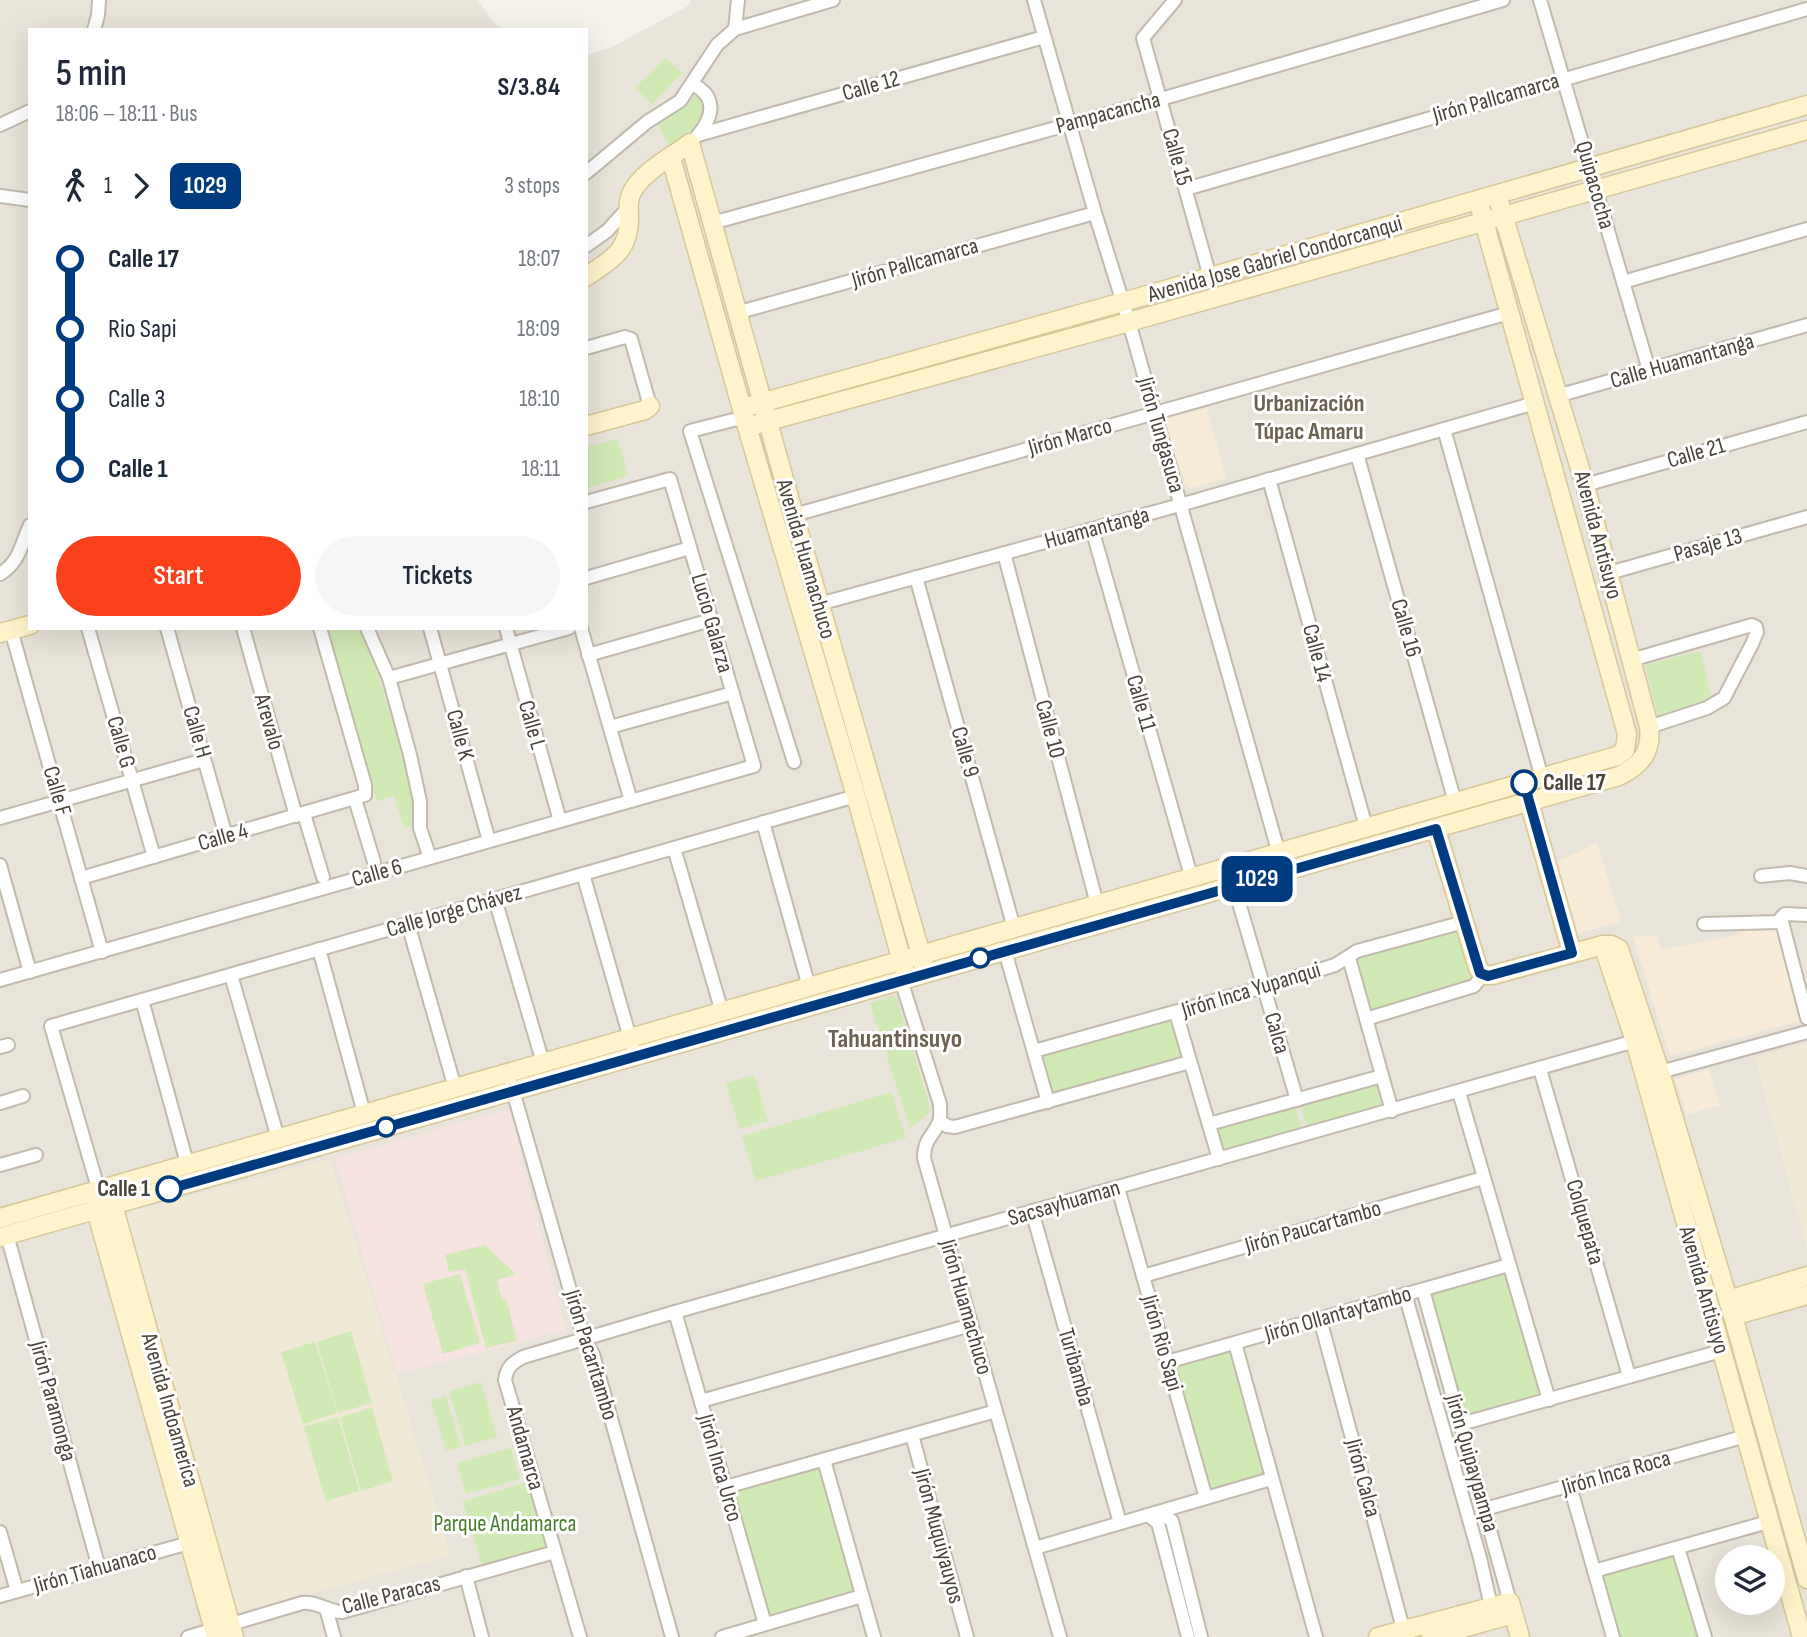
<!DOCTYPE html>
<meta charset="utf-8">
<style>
:root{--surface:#fff;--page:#f6f6f7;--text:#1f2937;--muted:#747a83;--accent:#fb401c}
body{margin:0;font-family:"Sofia Sans Condensed",sans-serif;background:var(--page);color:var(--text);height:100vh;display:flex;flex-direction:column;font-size:26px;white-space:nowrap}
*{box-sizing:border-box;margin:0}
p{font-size:23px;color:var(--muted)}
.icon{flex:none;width:38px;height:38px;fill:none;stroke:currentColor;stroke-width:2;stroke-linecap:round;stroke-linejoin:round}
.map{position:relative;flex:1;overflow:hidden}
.drawer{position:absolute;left:28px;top:28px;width:560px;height:602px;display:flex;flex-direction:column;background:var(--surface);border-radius:0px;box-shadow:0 7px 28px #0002}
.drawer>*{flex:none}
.badge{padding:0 14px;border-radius:10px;font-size:24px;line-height:46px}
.buttons{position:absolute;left:1715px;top:1545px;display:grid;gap:14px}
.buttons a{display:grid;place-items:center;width:70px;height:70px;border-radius:50%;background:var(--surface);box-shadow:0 7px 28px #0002;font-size:35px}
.map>.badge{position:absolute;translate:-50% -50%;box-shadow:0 0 0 4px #fff}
.legs{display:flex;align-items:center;gap:10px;height:77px;padding:0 28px;font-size:23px}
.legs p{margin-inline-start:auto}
.summary{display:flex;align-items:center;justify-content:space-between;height:119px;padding:0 28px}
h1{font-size:38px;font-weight:600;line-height:52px}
.cta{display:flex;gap:14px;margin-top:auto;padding:14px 28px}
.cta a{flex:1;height:80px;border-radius:42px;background:var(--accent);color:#fff;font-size:28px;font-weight:600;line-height:80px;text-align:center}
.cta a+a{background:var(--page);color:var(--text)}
ul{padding:0 28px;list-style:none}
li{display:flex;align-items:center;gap:24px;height:70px;font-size:26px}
li i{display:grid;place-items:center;width:10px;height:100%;margin:0 9px;background:currentColor}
li i::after{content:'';width:18px;height:18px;margin:-9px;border:5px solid;border-radius:50%;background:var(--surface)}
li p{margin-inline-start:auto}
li:first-child i{background:linear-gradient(#0000 50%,currentColor 0)}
li:last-child i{background:linear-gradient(currentColor 50%,#0000 0)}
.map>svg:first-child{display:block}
</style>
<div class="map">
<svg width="1807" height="1637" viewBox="0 0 1807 1637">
<rect width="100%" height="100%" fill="#f5f2eb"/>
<path fill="#e9e4d9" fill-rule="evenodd" d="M0 0H478L494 23 506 30H30V628H586V55L610 48 688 6 691 0H1807V1637H0ZM1727 1558H1773V1603H1727Z"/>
<g fill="#f7ead7">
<polygon points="1207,408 1226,479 1191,488 1185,484 1166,424 1170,418"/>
<polygon points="1597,843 1621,921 1578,934 1557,862"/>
<polygon points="1776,925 1803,1020 1670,1056 1633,937 1657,936 1661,950 1737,935 1737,931"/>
<polygon points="1709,1069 1720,1105 1687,1115 1675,1079"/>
</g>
<g fill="#eee8d5">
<polygon points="1807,1043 1807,1249 1755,1057"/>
<polygon points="330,1159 451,1555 235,1615 125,1213"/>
</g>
<polygon fill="#f6e2df" points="509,1109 566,1330 397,1374 335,1159"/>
<g fill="#d1e9b4">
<polygon points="666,58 682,73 652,104 635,88"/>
<path d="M694 95 702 99C709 121 687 137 672 150L656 122 675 113Z"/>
<polygon points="618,439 628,476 586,488 586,447"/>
<path d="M328 628H362C375 664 386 700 397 736 406 766 418 795 413 826L404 828 394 796 377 801Z"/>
<polygon points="1700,651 1713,701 1658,715 1645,665"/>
<polygon points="1461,927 1477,982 1370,1013 1353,958"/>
<polygon points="892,996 897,999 931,1111 910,1129 870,1003"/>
<polygon points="1174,1016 1187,1060 1051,1098 1038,1053"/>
<polygon points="754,1075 768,1121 740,1129 726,1083"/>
<polygon points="1380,1079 1388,1108 1308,1131 1300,1103"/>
<polygon points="892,1092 906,1138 756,1181 742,1136"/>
<polygon points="1295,1105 1302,1131 1223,1154 1214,1126"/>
<polygon points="485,1245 516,1274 497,1280 502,1299 506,1298 517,1341 486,1348 465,1269 449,1272 445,1255"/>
<polygon points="1505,1271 1542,1395 1465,1418 1430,1293"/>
<polygon points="460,1274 480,1343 443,1354 423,1284"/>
<polygon points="351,1331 372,1403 338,1413 317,1342"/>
<polygon points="315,1342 337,1413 303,1424 281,1352"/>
<polygon points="1233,1349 1267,1476 1208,1492 1172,1365"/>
<polygon points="481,1382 497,1437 465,1446 449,1391"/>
<polygon points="446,1396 461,1447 446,1451 431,1400"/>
<polygon points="372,1408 393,1481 361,1491 340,1417"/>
<polygon points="338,1417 359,1491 326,1501 304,1427"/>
<polygon points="511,1448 520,1479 466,1494 457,1463"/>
<polygon points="824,1464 861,1593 768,1619 731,1491"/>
<polygon points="528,1482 547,1547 482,1565 463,1501"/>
<polygon points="1676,1552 1701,1637 1621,1637 1603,1573"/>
</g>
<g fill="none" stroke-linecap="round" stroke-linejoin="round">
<g stroke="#c1baad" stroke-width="16">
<g id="street">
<polyline points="1034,0 1095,213 1129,322 1281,861"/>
<polyline points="1175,0 1143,38 1210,277"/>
<polyline points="1540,0 1649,370"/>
<polyline points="735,29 738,0"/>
<polyline points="94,30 98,15 99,0"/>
<path d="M692 84C717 96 714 116 698 135"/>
<polyline points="0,125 30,111"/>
<polyline points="698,135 1044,37"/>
<polyline points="586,173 647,122 680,101 717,45 735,29 833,0"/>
<polyline points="1186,189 1807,9"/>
<polyline points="0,196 30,200"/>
<polyline points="712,223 1161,99 1503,0"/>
<polyline points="586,246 607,231 628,208"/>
<polyline points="1623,282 1807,229"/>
<polyline points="736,313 1095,213"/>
<polyline points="586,348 625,337 631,339 650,406"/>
<polyline points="1557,396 1807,325"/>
<polyline points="745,417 690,431 794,762"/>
<polyline points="1444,429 1542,778"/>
<polyline points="1357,454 1455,802"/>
<polyline points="1269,479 1366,827"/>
<polyline points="1585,485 1807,422"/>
<polyline points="794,515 1509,313"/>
<polyline points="1092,529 1191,876"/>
<polyline points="1004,553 1097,904"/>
<polyline points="1609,573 1807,517"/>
<path d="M0 574C20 562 21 544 30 525"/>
<polyline points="916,577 1014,928"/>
<polyline points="586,578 690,548"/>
<polyline points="819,604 1180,505 1535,403"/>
<polyline points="88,628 154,857"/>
<polyline points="167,628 226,836"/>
<polyline points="243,628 296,816"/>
<polyline points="367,628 389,678 410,755 420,801 420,828 430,858"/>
<polyline points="430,628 489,841"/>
<polyline points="506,628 560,821"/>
<polyline points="581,628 631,801"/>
<polyline points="11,630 102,952"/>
<polyline points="588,655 711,620"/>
<polyline points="1631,660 1752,625 1756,627 1757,632 1752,644 1724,698 1707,708 1649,727"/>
<polyline points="389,678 569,628"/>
<polyline points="610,727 733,693"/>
<polyline points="355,799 374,862"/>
<polyline points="304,814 323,877"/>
<polyline points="0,818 204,760"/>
<polyline points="763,822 809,987"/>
<polyline points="674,848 722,1012"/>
<polyline points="0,865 30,972"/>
<polyline points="583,874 632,1045"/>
<polyline points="1761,876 1790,873 1807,876"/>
<polyline points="81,878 365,795 365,785 320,628"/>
<polyline points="1234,886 1297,1100"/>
<polyline points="495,899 543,1063"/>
<polyline points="1807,915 1785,914 1781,918 1807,1018"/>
<polyline points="408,924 455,1088"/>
<polyline points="1704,924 1781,922"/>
<polyline points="319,949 364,1113"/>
<polyline points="1005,951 1048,1102"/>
<polyline points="1349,958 1392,1111"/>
<polyline points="231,975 278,1138"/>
<polyline points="0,980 754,766 670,479 586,502"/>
<path d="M901 980 940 1104C940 1109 941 1117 939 1122 933 1137 924 1138 924 1158L1060 1637"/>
<polyline points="142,1000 187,1163"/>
<polyline points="1176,1013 1219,1159"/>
<polyline points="1366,1019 1474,986 1483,975"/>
<polyline points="0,1047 8,1045"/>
<polyline points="1034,1051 1264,987 1335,965 1357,951 1464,922"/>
<polyline points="1540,1069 1629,1376"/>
<polyline points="1660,1072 1807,1032"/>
<polyline points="511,1084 584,1339 593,1354 672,1637"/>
<polyline points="1459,1092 1549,1400"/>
<polyline points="0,1103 23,1096"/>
<polyline points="940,1121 947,1126 955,1127 1190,1062"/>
<polyline points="1209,1124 1382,1076"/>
<polyline points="0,1165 36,1155"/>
<polyline points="98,1188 51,1026 856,796"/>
<polyline points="1118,1188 1206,1498"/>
<polyline points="1032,1211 1120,1523"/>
<polyline points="7,1235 99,1568"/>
<polyline points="1143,1276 1483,1178"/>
<polyline points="1423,1290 1510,1602"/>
<polyline points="1405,1294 1480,1558 1491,1606"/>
<polyline points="675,1312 765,1624"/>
<polyline points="1320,1319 1405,1636"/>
<polyline points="1235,1343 1316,1637"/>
<polyline points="1167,1362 1509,1265"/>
<polyline points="701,1401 971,1325"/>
<polyline points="1461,1424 1721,1351"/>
<polyline points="912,1435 967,1637"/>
<polyline points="824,1460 874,1637"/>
<polyline points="1570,1486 1613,1637"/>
<polyline points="726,1487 996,1411"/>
<polyline points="1485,1509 1746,1436"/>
<polyline points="1160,1512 1172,1521 1201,1637"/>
<polyline points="1148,1515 1158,1523 1188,1637"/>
<polyline points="0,1532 17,1591"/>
<polyline points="1035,1548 1271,1479"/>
<polyline points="1678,1548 1705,1637"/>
<polyline points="1594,1571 1768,1522"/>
<polyline points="466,1576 482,1637"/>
<polyline points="0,1596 189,1543"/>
<polyline points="326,1608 334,1637"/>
<path d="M188 1637 302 1603C317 1601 328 1612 342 1612L555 1552"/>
<path d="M580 1637 505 1380C507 1367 512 1363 523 1357L675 1312 1635 1041"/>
<polyline points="722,1637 862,1596"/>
</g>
</g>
<g stroke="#d5c79a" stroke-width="21">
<g id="secondary">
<polyline points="671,158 747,427 856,796 904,969"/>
<path d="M586 277C610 260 629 252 629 219 629 210 627 201 632 192 643 171 672 157 690 143L794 515 924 965"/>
<polyline points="743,408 1123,302 1807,105"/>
<polyline points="586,426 645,410 650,406"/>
<polyline points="747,427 1129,322 1807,130"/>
<polyline points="0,633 30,625"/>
<polyline points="1526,791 1572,953"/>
<polyline points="1436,829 1478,968 1483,975 1493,975 1603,945 1611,945 1619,949 1660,1072 1733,1316 1807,1579"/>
<polyline points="1603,945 1635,1041 1802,1637"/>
<polyline points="105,1196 113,1205 234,1637"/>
<polyline points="97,1199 96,1210 216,1637"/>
<polyline points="0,1218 1617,756 1625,750 1627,734 1478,200"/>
<path d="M0 1237 1619 776C1641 765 1652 752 1649 727L1585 485 1497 195"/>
<polyline points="1728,1300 1807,1276"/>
<polyline points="1733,1316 1807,1295"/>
<polyline points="1378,1637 1510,1602 1520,1637"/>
<polyline points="1431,1637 1513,1614"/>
</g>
</g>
<use href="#street" stroke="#fff" stroke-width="12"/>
<use href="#secondary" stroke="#fff3cb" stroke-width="18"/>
</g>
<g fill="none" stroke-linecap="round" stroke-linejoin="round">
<g stroke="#fff" stroke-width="16">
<polyline id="line-1" points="169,1189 1436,829 1480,973 1488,976 1572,953 1524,783"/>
</g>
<use href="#line-1" stroke="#003b80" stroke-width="10"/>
</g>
<g fill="#fff" stroke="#003b80" stroke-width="3.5">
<circle cx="1524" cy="783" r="12"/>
<circle cx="980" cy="958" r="9"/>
<circle cx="386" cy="1127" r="9"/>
<circle cx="169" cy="1189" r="12"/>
</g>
<g text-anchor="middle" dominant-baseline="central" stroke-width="6" stroke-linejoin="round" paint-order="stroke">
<g font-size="23" fill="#4a4338" stroke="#fff">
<text transform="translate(871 86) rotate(-16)">Calle 12</text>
<text transform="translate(1496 98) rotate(-16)">Jirón Pallcamarca</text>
<text transform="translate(1108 113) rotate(-15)">Pampacancha</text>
<text transform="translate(1177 157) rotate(74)">Calle 15</text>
<text transform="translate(1595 185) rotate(74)">Quipacocha</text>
<text transform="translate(1275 259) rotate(-16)">Avenida Jose Gabriel Condorcanqui</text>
<text transform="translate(915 263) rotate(-16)">Jirón Pallcamarca</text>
<text transform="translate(1682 361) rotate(-16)">Calle Huamantanga</text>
<text transform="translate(1161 435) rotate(74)">Jirón Tungasuca</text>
<text transform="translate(1070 437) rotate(-16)">Jirón Marco</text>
<text transform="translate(1696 453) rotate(-16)">Calle 21</text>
<text transform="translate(1097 528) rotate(-15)">Huamantanga</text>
<text transform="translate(1598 535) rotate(75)">Avenida Antisuyo</text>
<text transform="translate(1708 545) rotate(-16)">Pasaje 13</text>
<text transform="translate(806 559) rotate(74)">Avenida Huamachuco</text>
<text transform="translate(712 623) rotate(74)">Lucio Galarza</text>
<text transform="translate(1406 628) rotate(74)">Calle 16</text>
<text transform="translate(1317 653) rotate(75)">Calle 14</text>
<text transform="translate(1141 703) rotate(74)">Calle 11</text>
<text transform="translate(269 722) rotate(74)">Arevalo</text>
<text transform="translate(532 725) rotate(74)">Calle L</text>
<text transform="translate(1050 729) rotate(75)">Calle 10</text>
<text transform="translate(197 732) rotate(74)">Calle H</text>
<text transform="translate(460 735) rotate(75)">Calle K</text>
<text transform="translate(121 742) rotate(74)">Calle G</text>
<text transform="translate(965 752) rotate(74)">Calle 9</text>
<text transform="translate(57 791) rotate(74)">Calle F</text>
<text transform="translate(223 837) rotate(-16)">Calle 4</text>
<text transform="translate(377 873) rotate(-16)">Calle 6</text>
<text transform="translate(454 911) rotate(-16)">Calle Jorge Chávez</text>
<text transform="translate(1251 990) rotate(-17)">Jirón Inca Yupanqui</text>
<text transform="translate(1277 1033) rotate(74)">Calca</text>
<text transform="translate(1064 1203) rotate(-16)">Sacsayhuaman</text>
<text transform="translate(1585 1222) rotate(74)">Colquepata</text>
<text transform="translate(1313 1227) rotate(-16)">Jirón Paucartambo</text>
<text transform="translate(1704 1290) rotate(74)">Avenida Antisuyo</text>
<text transform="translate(966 1307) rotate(74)">Jirón Huamachuco</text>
<text transform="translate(1338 1314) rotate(-16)">Jirón Ollantaytambo</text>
<text transform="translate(1162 1343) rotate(74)">Jirón Rio Sapi</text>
<text transform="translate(591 1355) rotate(73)">Jirón Pacaritambo</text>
<text transform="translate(1076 1367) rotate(74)">Turibamba</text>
<text transform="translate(53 1401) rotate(75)">Jirón Paramonga</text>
<text transform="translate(170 1410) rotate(74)">Avenida Indoamerica</text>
<text transform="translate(525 1448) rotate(74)">Andamarca</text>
<text transform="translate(1472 1463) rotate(74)">Jirón Quipaypampa</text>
<text transform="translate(720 1468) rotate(74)">Jirón Inca Urco</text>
<text transform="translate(1616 1473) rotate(-16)">Jirón Inca Roca</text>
<text transform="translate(1363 1478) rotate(75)">Jirón Calca</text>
<text transform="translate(939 1536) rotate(75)">Jirón Muquiyauyos</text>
<text transform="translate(95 1569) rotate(-16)">Jirón Tiahuanaco</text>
<text transform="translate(391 1595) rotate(-14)">Calle Paracas</text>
</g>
<g font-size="23" font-weight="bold" fill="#4a4338" stroke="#fff" text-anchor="start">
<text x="1543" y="783">Calle 17</text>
<text x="150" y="1189" text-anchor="end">Calle 1</text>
</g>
<g font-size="23" fill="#487d2a" stroke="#fff">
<text x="505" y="1524">Parque Andamarca</text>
</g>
<g font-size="24" font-weight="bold" fill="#6d614f" stroke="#fff">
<text x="1309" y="403">Urbanización<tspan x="1309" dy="28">Túpac Amaru</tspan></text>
</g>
<g font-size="26" font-weight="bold" fill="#6d614f" stroke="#fff">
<text x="895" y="1039">Tahuantinsuyo</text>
</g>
</g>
</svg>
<div class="buttons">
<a><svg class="icon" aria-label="layers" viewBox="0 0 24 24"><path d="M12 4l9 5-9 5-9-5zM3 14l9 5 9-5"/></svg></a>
</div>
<b class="badge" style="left:1257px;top:879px;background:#003b80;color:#fff">1029</b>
<section class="drawer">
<div class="summary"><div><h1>5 min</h1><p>18:06 – 18:11 · Bus</p></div><b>S/3.84</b></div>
<div class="legs"><svg class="icon" aria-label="walk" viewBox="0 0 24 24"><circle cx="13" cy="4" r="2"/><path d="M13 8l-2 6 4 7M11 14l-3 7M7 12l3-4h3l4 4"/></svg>1<svg class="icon" aria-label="forward" viewBox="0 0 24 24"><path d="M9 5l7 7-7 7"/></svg><b class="badge" style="background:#003b80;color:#fff">1029</b><p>3 stops</p></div>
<ul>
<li><i style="color:#003b80"></i><b>Calle 17</b><p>18:07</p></li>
<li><i style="color:#003b80"></i><span>Rio Sapi</span><p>18:09</p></li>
<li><i style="color:#003b80"></i><span>Calle 3</span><p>18:10</p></li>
<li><i style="color:#003b80"></i><b>Calle 1</b><p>18:11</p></li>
</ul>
<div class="cta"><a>Start</a><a>Tickets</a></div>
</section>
</div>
